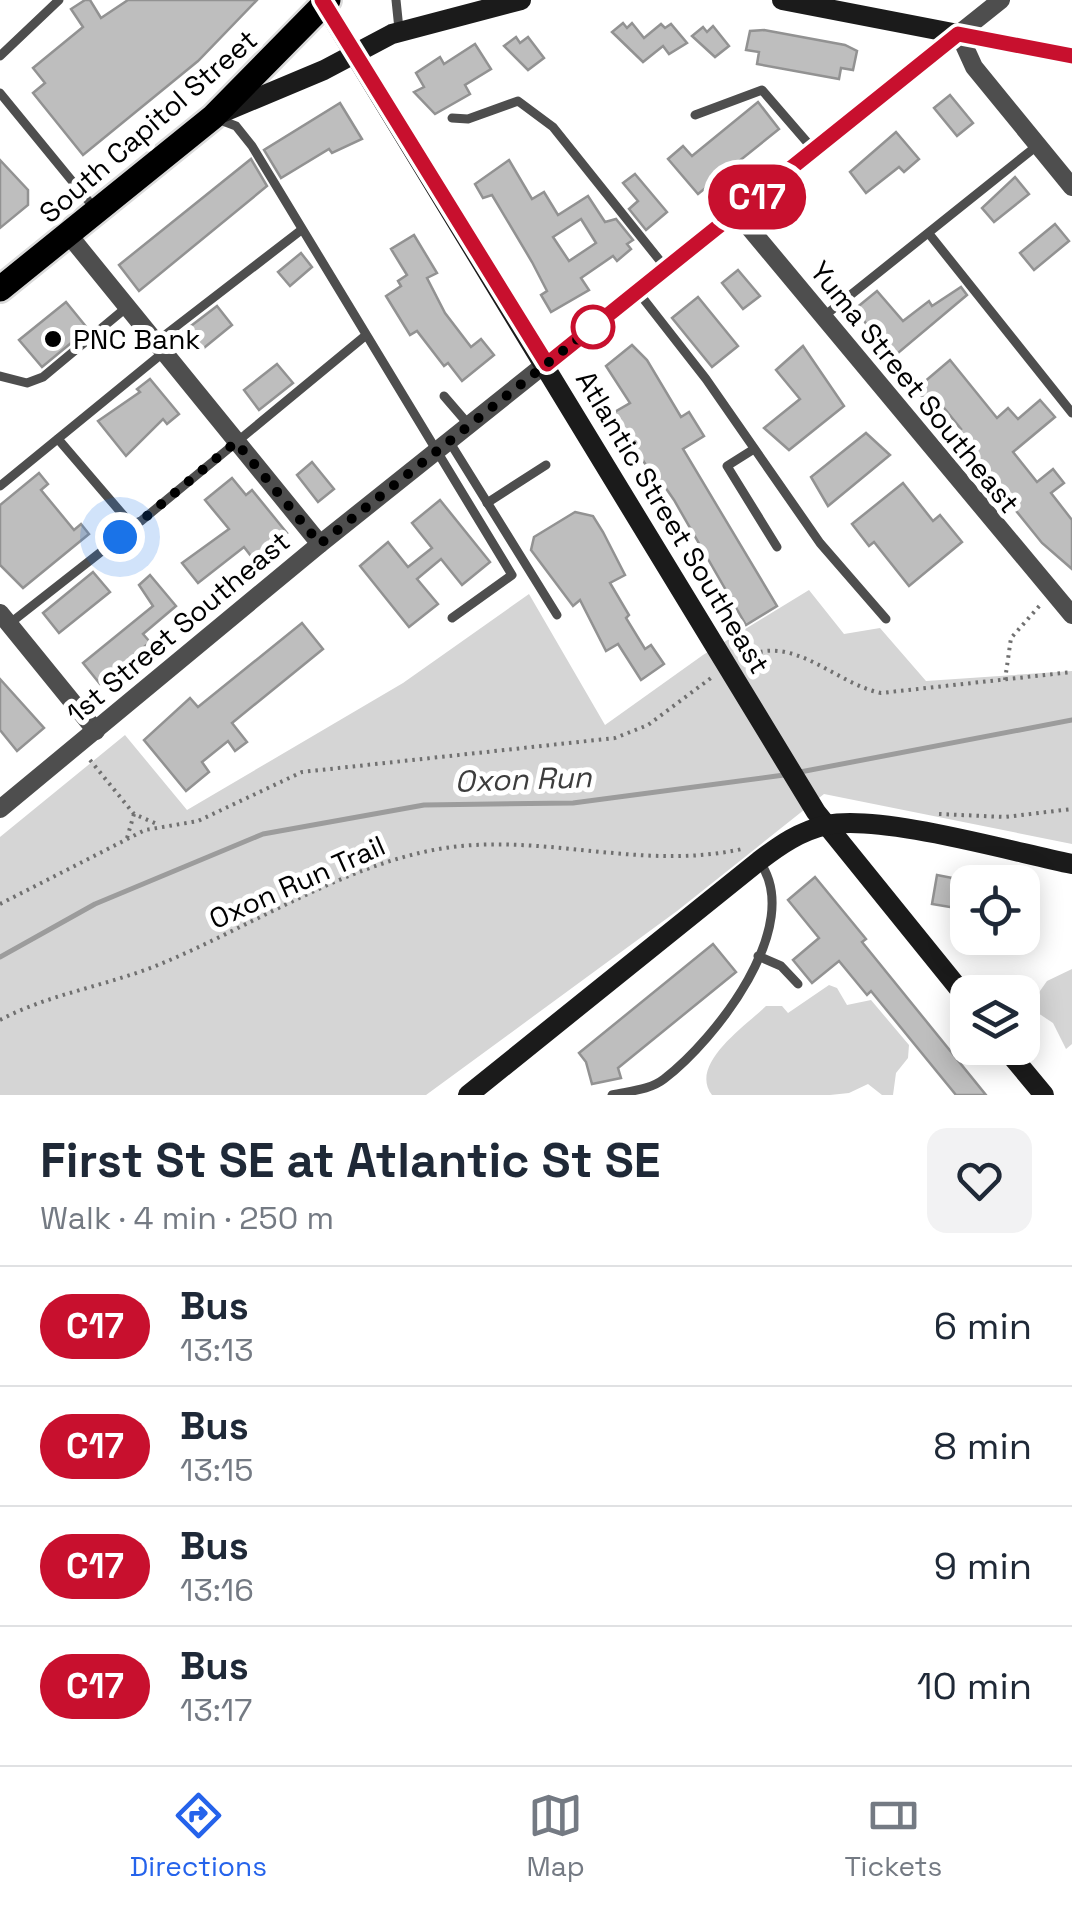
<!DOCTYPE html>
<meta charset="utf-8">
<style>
:root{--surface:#fff;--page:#f2f2f3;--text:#1f2937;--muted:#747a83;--line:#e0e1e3;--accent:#2563eb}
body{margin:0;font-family:"Space Grotesk",sans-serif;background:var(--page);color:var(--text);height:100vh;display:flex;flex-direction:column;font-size:38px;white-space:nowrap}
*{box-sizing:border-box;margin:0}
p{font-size:32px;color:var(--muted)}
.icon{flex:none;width:55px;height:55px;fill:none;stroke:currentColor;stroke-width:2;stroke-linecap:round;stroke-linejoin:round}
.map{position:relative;height:1095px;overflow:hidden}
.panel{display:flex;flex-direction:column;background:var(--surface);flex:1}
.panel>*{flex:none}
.badge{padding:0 20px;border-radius:32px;font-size:35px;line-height:65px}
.tools{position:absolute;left:950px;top:865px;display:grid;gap:20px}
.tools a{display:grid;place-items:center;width:90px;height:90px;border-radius:20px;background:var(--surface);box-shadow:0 5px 25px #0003;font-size:50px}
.you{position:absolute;width:50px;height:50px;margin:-25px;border:8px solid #fff;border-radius:50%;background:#1a73e8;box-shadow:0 0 0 15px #1a73e833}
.map>.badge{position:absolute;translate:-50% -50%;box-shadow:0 0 0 5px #fff}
.round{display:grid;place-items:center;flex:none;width:105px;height:105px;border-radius:20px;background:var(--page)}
.headline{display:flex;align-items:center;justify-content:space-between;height:170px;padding:0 40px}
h1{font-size:48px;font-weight:700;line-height:75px}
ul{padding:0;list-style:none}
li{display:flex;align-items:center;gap:30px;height:120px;padding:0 40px;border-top:2px solid var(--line)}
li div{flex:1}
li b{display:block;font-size:38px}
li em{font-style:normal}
li .badge{min-width:110px;font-weight:700;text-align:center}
.tabs{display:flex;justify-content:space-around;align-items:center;height:140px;border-top:2px solid var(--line);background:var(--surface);font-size:28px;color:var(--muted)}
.tabs a{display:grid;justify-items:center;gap:5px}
.tabs .on{color:var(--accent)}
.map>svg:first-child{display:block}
</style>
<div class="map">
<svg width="1072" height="1095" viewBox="0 0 1072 1095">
<rect width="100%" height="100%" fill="#fff"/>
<g fill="#d5d5d5">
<polygon points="809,590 844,634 880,628 926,681 1072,671 1072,844 824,794 677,911 426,1095 0,1095 0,837 125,735 187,810 403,683 529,594 605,725 703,655"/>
<polygon points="1072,969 1072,1044 1066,1049 1053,1023 1038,1013 1035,998 1047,981"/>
<path d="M829 985 837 988 847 1005 871 1000 909 1045 908 1058 896 1073 893 1095H882L868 1084 849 1093 830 1095H712C688 1064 747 1025 766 1006H782L788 1013Z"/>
</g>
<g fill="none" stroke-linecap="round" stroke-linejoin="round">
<g stroke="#9c9c9c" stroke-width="5">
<polyline points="800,772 1072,720"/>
<polyline points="0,957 95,904 263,834 424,805 573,803 784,775"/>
</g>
</g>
<g fill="#bebebe" stroke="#929292" stroke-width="2.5" fill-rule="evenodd">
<polygon points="85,0 90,0 101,18 128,0 257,0 198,61 83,155 33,93 45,83 33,68 83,27 71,9"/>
<polygon points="623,23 627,28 632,23 644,38 661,24 665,28 671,24 687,43 669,54 663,46 643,62 612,32"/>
<polygon points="713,26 729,46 715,57 692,36 703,27 707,32"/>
<polygon points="764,30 845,45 857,51 853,70 841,68 839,79 757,64 759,52 746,50 750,31"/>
<polygon points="516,37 520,43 528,37 544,58 528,70 504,46"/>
<polygon points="475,44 491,69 465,85 470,94 435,114 414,92 424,87 416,73 440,57 444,64"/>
<polygon points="950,95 973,123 957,136 934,108"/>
<polygon points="758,102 779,129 698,194 668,159 683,146 692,156"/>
<polygon points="340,103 362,139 332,153 329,149 281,178 264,150"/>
<polygon points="896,132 919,159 904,172 899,167 866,193 850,172"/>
<polygon points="251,159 267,186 139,291 119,265"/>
<polygon points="0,160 28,190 28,205 0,228"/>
<path d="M509 160 532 199 544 192 558 215 588 196 605 222 616 219 633 240 627 244 631 249 617 261 613 256 581 278 589 290 551 312 541 295 547 291 532 262 492 195 483 198 475 184ZM581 219 596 243 569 261 553 237Z"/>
<polygon points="635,174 667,212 646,230 629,209 638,201 623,183"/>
<polygon points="1015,177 1029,194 994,222 982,208"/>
<polygon points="1055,224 1069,241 1034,270 1020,253"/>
<polygon points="414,235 437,273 427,278 445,313 471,347 481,339 494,355 462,381 448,363 444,366 417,331 410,335 386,296 401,286 398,281 407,275 391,249"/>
<polygon points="301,253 312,267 290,286 278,272"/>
<polygon points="738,270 760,296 743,309 722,283"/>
<polygon points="961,287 967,295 892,358 855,309 877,291 903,321 929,301 932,306"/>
<polygon points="698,297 738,346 712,367 672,318"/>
<polygon points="66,302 88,329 42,367 19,340"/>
<polygon points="217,306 232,325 199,352 183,332"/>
<polygon points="632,345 647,360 681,417 689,412 704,436 683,449 777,606 746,625 674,500 652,468 649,470 613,413 630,403 606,366"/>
<polygon points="803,346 844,406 789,450 764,428 800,399 776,370"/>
<polygon points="950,360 997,418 1008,408 1018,419 1040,400 1055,417 1013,452 1037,482 1053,469 1064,483 1051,493 1072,520 1072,569 1042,543 954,434 961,429 936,398 928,404 916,389"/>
<polygon points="277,364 293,383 259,410 244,390"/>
<polygon points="150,379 179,414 167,424 163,419 126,456 98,421 140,392 137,389"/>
<polygon points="866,433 890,455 828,506 811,477"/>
<polygon points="312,462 334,489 318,502 297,475"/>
<polygon points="39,473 48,484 41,490 74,530 81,524 89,534 23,588 0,565 0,505"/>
<polygon points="232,478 246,495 252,490 287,533 254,560 244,547 198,583 182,563 229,529 205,500"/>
<polygon points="903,483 933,521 940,515 962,542 909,586 874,542 869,546 852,524"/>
<polygon points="440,500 490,562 462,585 441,559 417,579 438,604 409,627 360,566 388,542 408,567 432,548 412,523"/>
<polygon points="575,512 593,516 603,532 625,575 610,583 629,615 626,618 645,649 651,645 664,664 641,680 618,644 606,651 580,600 573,606 531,550 534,537"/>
<polygon points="93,572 110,592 59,633 43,613"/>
<polygon points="150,575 176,606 143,634 150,642 100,684 83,663 153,606 139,585"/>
<polygon points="302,623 323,649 232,723 247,742 235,751 228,741 202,762 209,772 186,791 144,740 190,698 198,707"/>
<polygon points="0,679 44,728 17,751 0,730"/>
<polygon points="937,875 968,881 968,910 932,904"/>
<polygon points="815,877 866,939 862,942 986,1095 956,1095 871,991 867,995 839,961 812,983 793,960 819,938 788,900"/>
<polygon points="713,944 736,972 618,1068 621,1078 592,1084 586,1062 579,1053"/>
</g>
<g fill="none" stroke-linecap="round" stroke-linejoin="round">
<g stroke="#dbdbdb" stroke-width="30">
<polyline id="primary" points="0,289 213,117 328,0"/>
</g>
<g stroke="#707070" stroke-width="4" stroke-dasharray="2.5 5" stroke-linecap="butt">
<path d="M746 657C793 633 836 684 881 693L1072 672"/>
<polyline points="1005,680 1011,638 1042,603"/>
<polyline points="90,760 134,814 157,824"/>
<polyline points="939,814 1005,817 1072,809"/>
<polyline points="127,838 134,814"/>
<polyline points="0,904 145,830 198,821 302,772 615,738 648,725 711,678"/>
<path d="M0 1020C49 994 106 986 158 965 256 925 357 856 461 846 557 837 647 870 742 849"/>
</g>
<g stroke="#4e4e4e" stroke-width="9">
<polyline points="396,0 399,29"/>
<polyline points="0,56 59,0"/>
<polyline points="0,93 95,209"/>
<polyline points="695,115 762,90 813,149"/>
<polyline points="215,118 236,126 252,146 512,575 452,618"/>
<polyline points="452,118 468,119 518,101 553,127 665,267"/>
<polyline points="930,235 1072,413"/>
<polyline points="638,292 706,379 820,543 886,619"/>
<polyline points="823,317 1038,145"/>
<polyline points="156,342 300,231"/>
<polyline points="0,376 27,383 43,377 127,307"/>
<polyline points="444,396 469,425"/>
<polyline points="449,441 557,615"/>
<polyline points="754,449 727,466 777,547"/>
<polyline points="0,486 164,352"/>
<polyline points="487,503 546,465"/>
<polyline points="126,527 141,521 365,336"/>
<polyline points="9,624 120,537 126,527 124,516 58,439"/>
<polyline points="758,956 781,966 798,984"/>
<path d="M612 1095C629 1091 650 1090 664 1079 715 1040 806 925 759 861"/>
</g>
<g stroke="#4e4e4e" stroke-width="18">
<polyline points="959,34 974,67 1072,187"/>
<polyline points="737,213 1072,615"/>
<polyline points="68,234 320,544"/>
<polyline points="0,613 96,731"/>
<polyline points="0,809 320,544 1001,0"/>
</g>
<g stroke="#1b1b1b" stroke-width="20">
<polyline points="782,0 1072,56"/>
<polyline points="324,4 816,812 968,1000"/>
<polyline points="219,114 324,70 392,34 521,0"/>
<polyline points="1005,1048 1044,1095"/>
<path d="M468 1095 759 861C780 845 800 831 827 825 881 814 1013 852 1072 864"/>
</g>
<use href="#primary" stroke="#000" stroke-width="25"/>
</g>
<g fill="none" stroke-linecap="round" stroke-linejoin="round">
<g stroke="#fff" stroke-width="22">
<polyline id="line" points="322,0 547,364 958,34 1072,56"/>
</g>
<use href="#line" stroke="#c8102e" stroke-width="15"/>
<polyline stroke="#000" stroke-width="10" stroke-dasharray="0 18" points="120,537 126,527 141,521 236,442 320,544 593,327"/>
</g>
<circle fill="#fff" stroke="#c8102e" stroke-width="5" cx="593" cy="327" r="20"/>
<circle fill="#000" stroke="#fff" stroke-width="4" cx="53" cy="339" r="10"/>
<g text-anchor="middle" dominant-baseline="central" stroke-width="10" stroke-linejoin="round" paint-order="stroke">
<g font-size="28" fill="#000" stroke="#fff">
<text transform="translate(148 126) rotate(-41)">South Capitol Street</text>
<text transform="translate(915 387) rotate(51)">Yuma Street Southeast</text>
<text transform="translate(673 522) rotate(59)">Atlantic Street Southeast</text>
<text transform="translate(178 627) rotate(-40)">1st Street Southeast</text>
<text transform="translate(297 882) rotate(-24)">Oxon Run Trail</text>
</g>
<g font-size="28" fill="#000" stroke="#fff" text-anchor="start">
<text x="73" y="339">PNC Bank</text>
</g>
<g font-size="30" font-style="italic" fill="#3d3d3d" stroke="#fff">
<text transform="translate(523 779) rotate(-2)">Oxon Run</text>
</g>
</g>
</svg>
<div class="tools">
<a><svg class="icon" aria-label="locate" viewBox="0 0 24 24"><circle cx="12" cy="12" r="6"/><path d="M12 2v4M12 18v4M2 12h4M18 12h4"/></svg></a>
<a><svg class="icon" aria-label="layers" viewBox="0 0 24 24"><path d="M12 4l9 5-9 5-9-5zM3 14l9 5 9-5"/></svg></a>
</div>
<div class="you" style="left:120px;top:537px"></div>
<b class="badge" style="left:757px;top:197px;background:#c8102e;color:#fff">C17</b>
</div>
<section class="panel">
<div class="headline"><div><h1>First St SE at Atlantic St SE</h1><p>Walk · 4 min · 250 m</p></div><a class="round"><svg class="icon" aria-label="heart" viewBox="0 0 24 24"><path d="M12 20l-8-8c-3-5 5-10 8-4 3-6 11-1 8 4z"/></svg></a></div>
<ul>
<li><span class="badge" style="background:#c8102e;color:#fff">C17</span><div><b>Bus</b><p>13:13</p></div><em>6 min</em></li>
<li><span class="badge" style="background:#c8102e;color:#fff">C17</span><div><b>Bus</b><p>13:15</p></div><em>8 min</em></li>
<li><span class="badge" style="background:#c8102e;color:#fff">C17</span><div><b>Bus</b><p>13:16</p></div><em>9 min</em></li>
<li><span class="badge" style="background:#c8102e;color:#fff">C17</span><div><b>Bus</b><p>13:17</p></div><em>10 min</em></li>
</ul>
</section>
<nav class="tabs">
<a class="on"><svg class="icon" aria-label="directions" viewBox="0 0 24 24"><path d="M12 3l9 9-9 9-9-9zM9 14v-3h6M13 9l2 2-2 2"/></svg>Directions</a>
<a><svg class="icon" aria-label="map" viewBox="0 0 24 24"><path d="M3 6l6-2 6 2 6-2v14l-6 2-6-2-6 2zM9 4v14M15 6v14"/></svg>Map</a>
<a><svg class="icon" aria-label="tickets" viewBox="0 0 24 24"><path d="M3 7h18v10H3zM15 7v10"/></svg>Tickets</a>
</nav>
